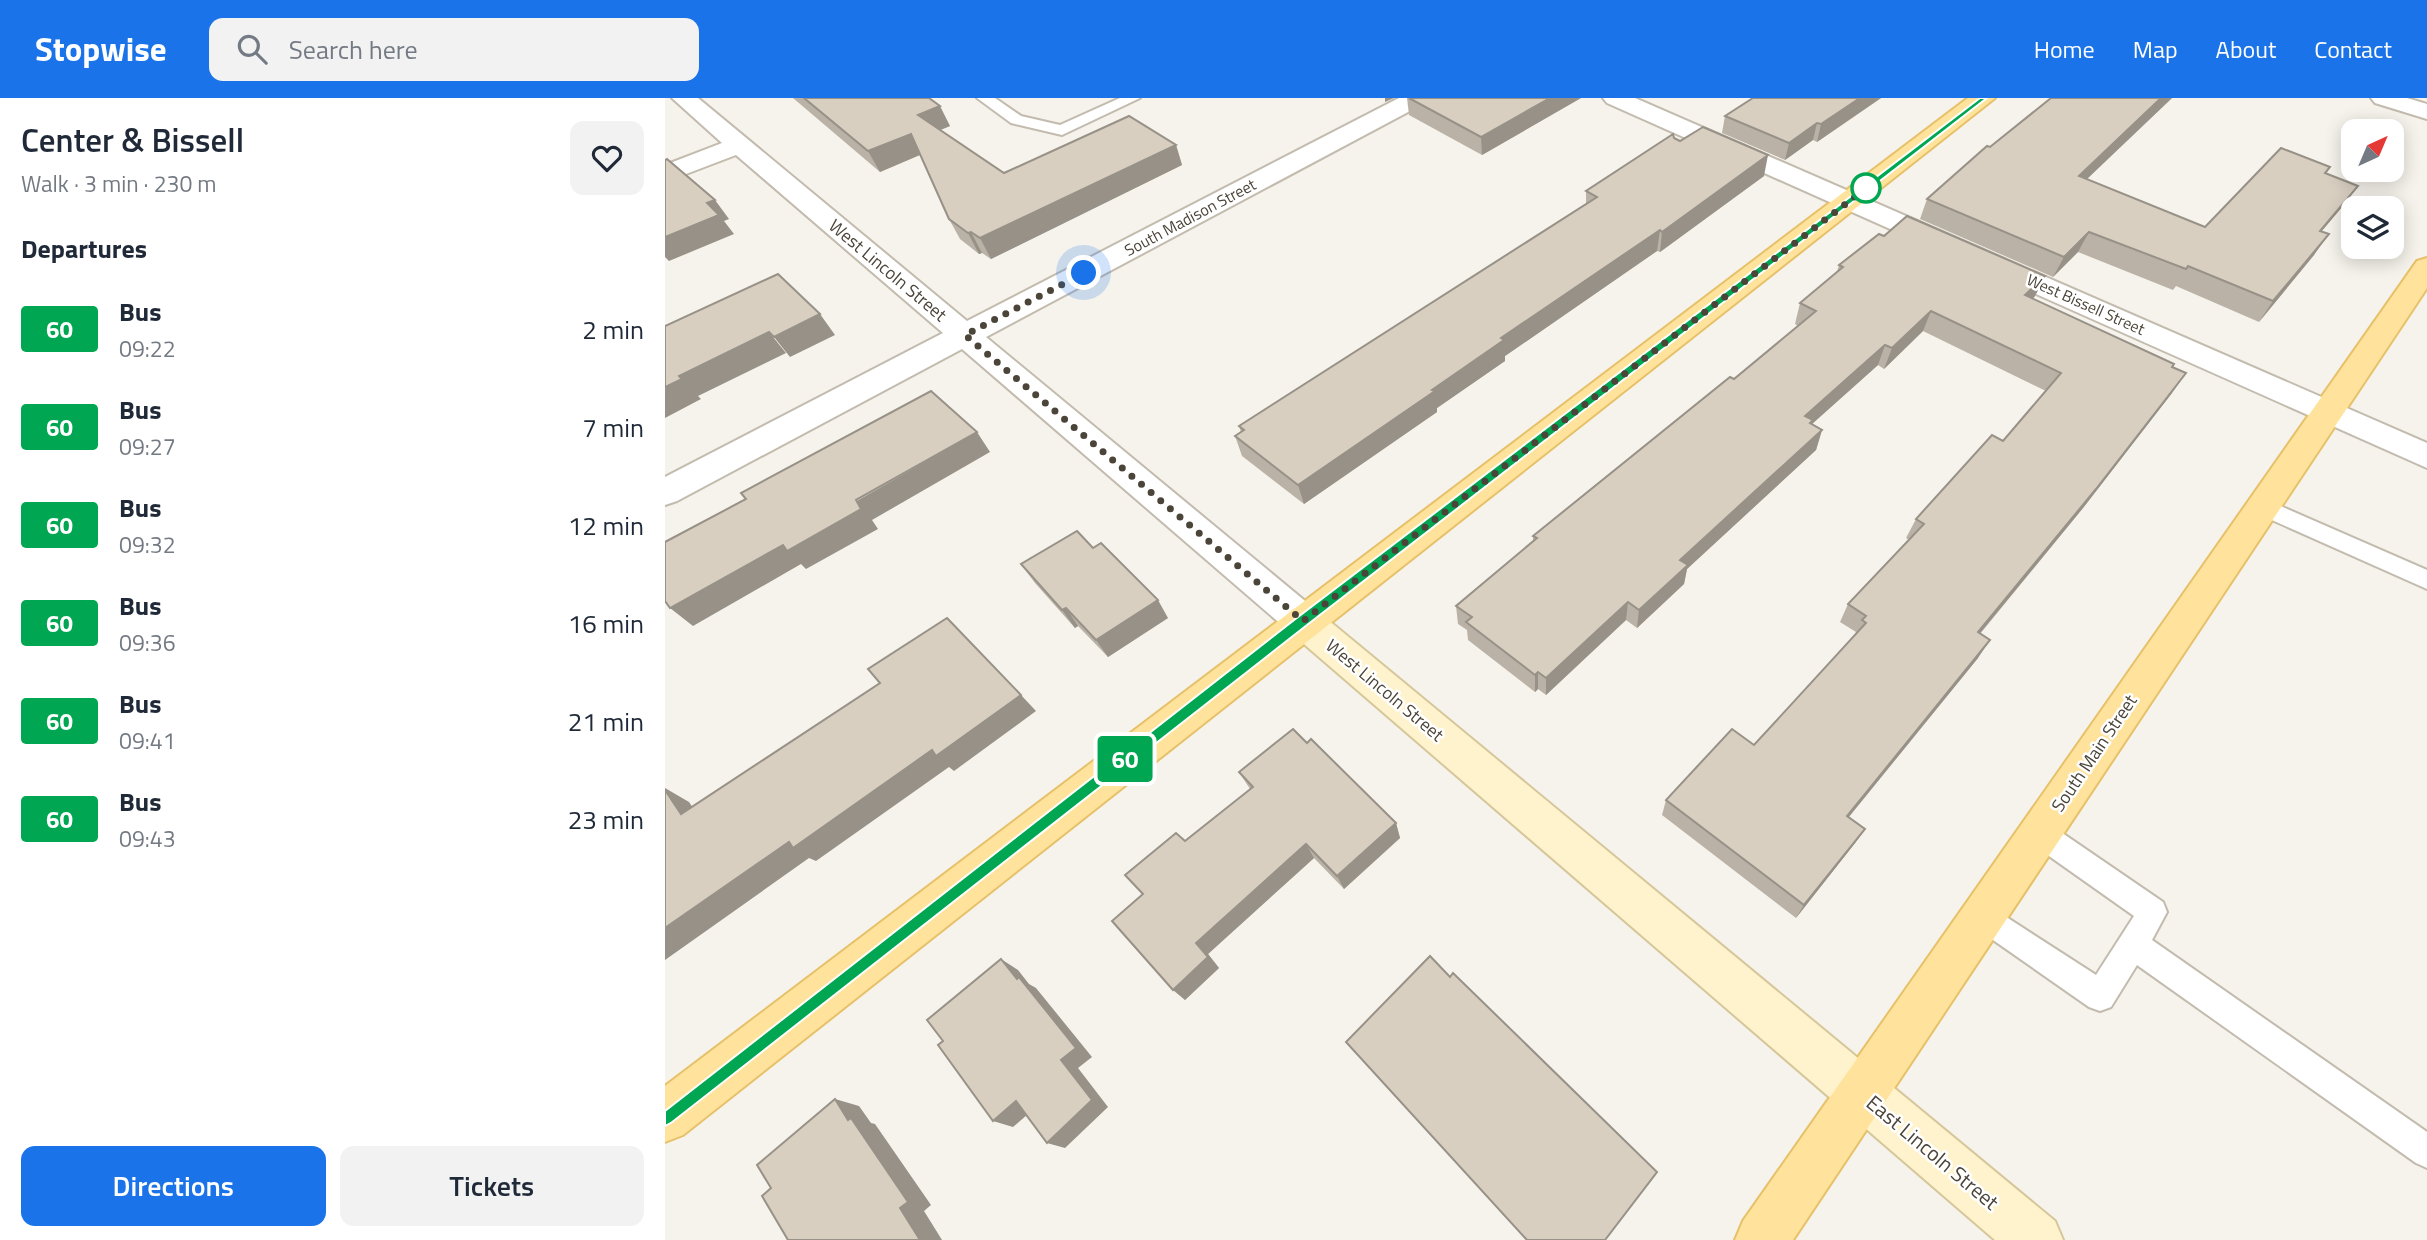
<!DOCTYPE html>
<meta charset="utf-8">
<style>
:root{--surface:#fff;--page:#f2f2f3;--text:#1f2937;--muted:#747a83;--accent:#1a73e8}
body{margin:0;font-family:"Titillium Web",sans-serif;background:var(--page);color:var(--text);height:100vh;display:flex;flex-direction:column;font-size:26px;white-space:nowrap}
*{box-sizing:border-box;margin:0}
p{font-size:23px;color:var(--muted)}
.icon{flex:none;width:38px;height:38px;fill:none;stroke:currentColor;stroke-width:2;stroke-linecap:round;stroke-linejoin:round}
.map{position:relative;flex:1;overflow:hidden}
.panel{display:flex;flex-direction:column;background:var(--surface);width:665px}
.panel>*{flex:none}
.badge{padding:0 14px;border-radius:5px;font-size:24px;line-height:46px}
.needle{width:46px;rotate:44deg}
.buttons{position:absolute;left:1676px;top:21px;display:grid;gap:14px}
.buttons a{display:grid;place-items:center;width:63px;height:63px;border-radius:14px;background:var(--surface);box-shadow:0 4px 18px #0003;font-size:35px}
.you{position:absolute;width:35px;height:35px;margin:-18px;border:5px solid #fff;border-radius:50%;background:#1a73e8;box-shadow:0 0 0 10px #1a73e833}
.map>.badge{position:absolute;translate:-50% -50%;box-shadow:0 0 0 4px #fff}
h2{padding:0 21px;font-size:26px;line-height:63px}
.round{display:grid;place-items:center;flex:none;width:74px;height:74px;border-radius:14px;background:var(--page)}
.overview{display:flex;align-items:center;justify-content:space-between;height:119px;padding:0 21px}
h1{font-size:33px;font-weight:600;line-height:52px}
.button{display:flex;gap:14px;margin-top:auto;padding:14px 21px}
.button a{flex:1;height:80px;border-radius:14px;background:var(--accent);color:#fff;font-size:28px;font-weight:600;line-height:80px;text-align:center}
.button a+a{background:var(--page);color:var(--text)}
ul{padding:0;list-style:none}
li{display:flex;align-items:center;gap:21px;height:98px;padding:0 21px}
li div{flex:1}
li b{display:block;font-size:26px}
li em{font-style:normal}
li .badge{min-width:77px;font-weight:700;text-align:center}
header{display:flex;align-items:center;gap:42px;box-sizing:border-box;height:98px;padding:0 35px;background:var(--accent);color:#fff}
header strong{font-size:33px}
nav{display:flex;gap:38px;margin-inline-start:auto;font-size:24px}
.search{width:490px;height:63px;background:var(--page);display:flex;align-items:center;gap:18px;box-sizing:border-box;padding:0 24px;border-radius:14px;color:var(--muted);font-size:26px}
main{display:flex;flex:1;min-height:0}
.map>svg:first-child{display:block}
</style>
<header>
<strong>Stopwise</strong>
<div class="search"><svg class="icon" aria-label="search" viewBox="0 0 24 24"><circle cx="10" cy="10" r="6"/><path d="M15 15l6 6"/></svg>Search here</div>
<nav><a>Home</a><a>Map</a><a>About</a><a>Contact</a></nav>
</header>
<main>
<section class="panel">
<div class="overview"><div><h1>Center &amp; Bissell</h1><p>Walk · 3 min · 230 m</p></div><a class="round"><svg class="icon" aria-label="heart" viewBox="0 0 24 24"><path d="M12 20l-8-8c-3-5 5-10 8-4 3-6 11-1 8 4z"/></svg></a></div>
<h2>Departures</h2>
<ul>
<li><span class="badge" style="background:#00a651;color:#fff">60</span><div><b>Bus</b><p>09:22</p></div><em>2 min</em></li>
<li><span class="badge" style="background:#00a651;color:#fff">60</span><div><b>Bus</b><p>09:27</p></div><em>7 min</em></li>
<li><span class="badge" style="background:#00a651;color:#fff">60</span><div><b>Bus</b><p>09:32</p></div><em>12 min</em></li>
<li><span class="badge" style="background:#00a651;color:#fff">60</span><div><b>Bus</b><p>09:36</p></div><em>16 min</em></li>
<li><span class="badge" style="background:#00a651;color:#fff">60</span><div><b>Bus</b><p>09:41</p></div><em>21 min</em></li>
<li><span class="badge" style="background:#00a651;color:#fff">60</span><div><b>Bus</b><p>09:43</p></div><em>23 min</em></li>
</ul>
<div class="button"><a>Directions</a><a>Tickets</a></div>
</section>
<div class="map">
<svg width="1762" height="1142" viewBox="0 0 1762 1142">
<rect width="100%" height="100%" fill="#f6f3ec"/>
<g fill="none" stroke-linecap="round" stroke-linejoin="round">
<g stroke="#c2bbae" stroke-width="4">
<g id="lane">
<polygon points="312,0 330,0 356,18 395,27 455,0 475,0 397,37 346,25"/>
<polygon points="1597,400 1762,472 1762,491 1589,414 1586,408 1589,402"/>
<polygon points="1374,722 1384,726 1498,804 1502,814 1487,842 1762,1034 1762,1070 1751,1065 1472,867 1446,909 1435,913 1424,909 1308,828 1304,818 1308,808 1318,804 1431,877 1469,818 1364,744 1360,735 1364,726"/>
</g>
</g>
<g stroke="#c2bbae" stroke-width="4">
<g id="street">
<polygon points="7,0 33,0 302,223 734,0 764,0 760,5 321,239 651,512 657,523 651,534 638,538 625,534 297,251 12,403 0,407 0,379 278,235 71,57 0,84 0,67 57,45"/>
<polygon points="938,0 970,0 1762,345 1762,370 942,5"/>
<polygon points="1706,0 1742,0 1762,6 1762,21 1710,5"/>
</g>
</g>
<g stroke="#d6c79b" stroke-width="4">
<polygon id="secondary" points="638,508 651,512 1390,1123 1398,1142 1330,1142 625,534 619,523 625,512"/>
</g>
<g stroke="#e6c16a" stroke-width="4">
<g id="primary">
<polygon points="1303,0 1330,0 18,1037 0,1044 0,988"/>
<polygon points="1762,160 1762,190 1128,1142 1070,1142 1078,1123 1752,163"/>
</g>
</g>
<use href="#lane" fill="#fff" fill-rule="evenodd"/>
<use href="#street" fill="#fff" fill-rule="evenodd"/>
<use href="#secondary" fill="#fff3cd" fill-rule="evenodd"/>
<use href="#primary" fill="#ffe39c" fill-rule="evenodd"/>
</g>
<g fill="#bab2a6">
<polygon points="128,0 264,0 285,28 275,32 339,75 511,47 517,67 326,161 317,155 314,156 295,141 284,121 255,57 215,74"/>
<polygon points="742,0 916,0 817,57 744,17"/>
<polygon points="1088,0 1216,0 1152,44 1148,42 1120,62 1057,35 1060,18"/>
<polygon points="1386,0 1507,0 1422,81 1540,129 1665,69 1661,76 1693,88 1678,108 1656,133 1649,157 1594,224 1511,188 1508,192 1413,154 1388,179 1255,121 1262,101"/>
<polygon points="1009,40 1099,78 995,154 992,153 840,258 840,263 772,310 772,314 639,406 577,358 570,338 576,334 574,328 921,106 921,93"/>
<polygon points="1219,138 1380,178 1370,198 1368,201 1507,269 1507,295 1418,410 1315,536 1313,560 1184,719 1200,731 1190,745 1131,820 997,717 1001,702 1089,647 1189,538 1191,534 1175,524 1183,506 1244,442 1241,440 1251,421 1338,343 1381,293 1258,233 1219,271 1213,267 1147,326 1157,332 1151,352 1022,471 1019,486 972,530 961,522 881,597 873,591 870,594 803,542 802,532 793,526 791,508 868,443 868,438 1069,281 1133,228 1130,226 1135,205 1172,174 1174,167"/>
<polygon points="428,450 503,520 443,559 413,528 410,530 370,485 356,466"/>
<polygon points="642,645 731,725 735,740 679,791 649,760 543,856 554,870 520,902 478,796 520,743 585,691 574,674"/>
<polygon points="681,944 940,1142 861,1142"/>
</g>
<g fill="#979187">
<polygon points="720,0 729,0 720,4"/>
<polygon points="885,0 916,0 817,57 816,39"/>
<polygon points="1195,0 1216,0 1152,44 1156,26"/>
<polygon points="1496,0 1507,0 1404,98 1414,78"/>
<polygon points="275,8 285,28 263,37 253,17"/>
<polygon points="1152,25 1148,42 1120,62 1124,45"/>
<polygon points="246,36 257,56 215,74 203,53"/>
<polygon points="511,47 517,67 326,161 315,140"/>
<polygon points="1103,57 1099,78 995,154 997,134"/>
<polygon points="1693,88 1678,108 1640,153 1655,133"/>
<polygon points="50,102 64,121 59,123 69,136 4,163 0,159 0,139 42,105"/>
<polygon points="995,132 992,153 840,258 840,263 772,310 772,314 639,406 633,387 767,292 836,240"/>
<polygon points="306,134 317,155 314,156 303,135"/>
<polygon points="1424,134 1413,154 1388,179 1399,159"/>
<polygon points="1664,136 1649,157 1594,224 1608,203"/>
<polygon points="1380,178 1370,198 1351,218 1360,197"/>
<polygon points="1266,213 1258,233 1219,271 1227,250"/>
<polygon points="155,216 170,237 125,259 109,239"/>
<polygon points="104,234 121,255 33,298 36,301 0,320 0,289 14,278"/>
<polygon points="1220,247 1213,267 1147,326 1140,318"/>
<polygon points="1521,275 1507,295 1418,410 1301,552 1313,534"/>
<polygon points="1157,332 1151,352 1022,471 1019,486 972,530 974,512 1015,462"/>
<polygon points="312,334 325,354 207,422 213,431 141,471 136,466 28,528 5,510"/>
<polygon points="493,502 503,520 443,559 431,542"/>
<polygon points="963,504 961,522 881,597 881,580"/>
<polygon points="401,510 413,528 410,530 397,512"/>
<polygon points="1325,542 1313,560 1173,732 1182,718"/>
<polygon points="873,574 873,591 870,594 870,577"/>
<polygon points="356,597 371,613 289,673 284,669 151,763 144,760 0,862 0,830 124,744 267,652"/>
<polygon points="0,690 24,704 42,730 16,716 0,692"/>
<polygon points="731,725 735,740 679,791 672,778"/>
<polygon points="1200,731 1190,745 1131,820 1139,807"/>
<polygon points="641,746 649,760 543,856 554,870 520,902 508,892 531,845"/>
<polygon points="336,861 353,872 364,886 371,890 427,959 413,970 443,1009 400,1050 382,1045 396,962 352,881"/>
<polygon points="170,1001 194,1008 206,1025 210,1026 266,1107 259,1113 277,1142 255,1142 235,1110 183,1022"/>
<polygon points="351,1003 370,1010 348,1029 328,1023"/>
</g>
<g fill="#d8cfc1" stroke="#979187" stroke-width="2">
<polygon points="139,0 264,0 275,8 253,17 339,75 464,18 511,47 315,140 306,134 303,135 284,121 246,36 203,53"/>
<polygon points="744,0 885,0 816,39"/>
<polygon points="1088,0 1195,0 1156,26 1152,25 1124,45 1060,18"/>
<polygon points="1386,0 1496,0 1414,78 1540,129 1616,50 1665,69 1660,75 1693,88 1655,133 1664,136 1608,203 1523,168 1521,171 1424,134 1399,159 1262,101 1322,48 1325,49"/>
<polygon points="1038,29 1103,57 997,134 995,132 836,240 839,242 767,292 770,293 633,387 570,338 579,332 574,328 932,99 921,93 1008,36 1009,40 1015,43"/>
<polygon points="2,61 50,102 42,105 54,117 0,139 0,62"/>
<polygon points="1242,118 1380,178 1360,197 1509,266 1507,269 1521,275 1431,391 1313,534 1325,542 1182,718 1200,731 1139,807 1001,702 1067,631 1089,647 1201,525 1197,522 1201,518 1183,506 1259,426 1251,421 1327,337 1338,343 1396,275 1266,213 1227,250 1220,247 1140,318 1148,322 1145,325 1157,332 1015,462 1023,467 974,512 963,504 881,580 873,574 870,577 801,524 807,519 791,508 872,440 868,438 1065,279 1069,281 1151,213 1135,205 1178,169 1174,167 1214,136 1219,138"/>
<polygon points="113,176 155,216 109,239 104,234 14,278 17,281 0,289 0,228"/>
<polygon points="266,293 312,334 191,402 196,411 122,453 118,447 5,510 0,503 0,444 81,401 76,395"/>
<polygon points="412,433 428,450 436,445 493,502 431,542 401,510 397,512 356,466"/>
<polygon points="282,520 356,597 271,658 267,652 128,750 124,744 0,830 0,692 16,716 215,585 203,571"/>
<polygon points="628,631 642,645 646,641 731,725 672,778 641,746 531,845 543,859 508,892 447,823 478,796 460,777 511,735 520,743 588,689 574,674"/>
<polygon points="765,858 785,879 788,875 992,1074 940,1142 862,1142 681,944"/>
<polygon points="336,861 352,881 354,879 411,950 396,962 427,1002 382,1045 351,1003 328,1023 273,947 278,943 262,922"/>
<polygon points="170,1001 183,1022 186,1020 243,1104 235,1110 255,1142 123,1142 97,1098 106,1090 92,1067"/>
</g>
<polygon fill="#00a651" stroke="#fff" stroke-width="2" points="1315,0 1322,0 642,527 6,1025 0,1028 0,1013 633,519"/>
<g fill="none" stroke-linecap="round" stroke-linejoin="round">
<polyline stroke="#4b4439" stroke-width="7" stroke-dasharray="0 12.6" points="419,175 300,237 638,523 1204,88 1201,90"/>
</g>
<circle fill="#fff" stroke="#00a651" stroke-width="3.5" cx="1201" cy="90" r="14"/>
<g text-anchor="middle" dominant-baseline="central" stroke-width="5" stroke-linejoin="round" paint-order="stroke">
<g font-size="16" fill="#4b4439" stroke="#fff">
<text transform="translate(525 119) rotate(-28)">South Madison Street</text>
<text transform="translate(1421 206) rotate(24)">West Bissell Street</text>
</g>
<g font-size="18" fill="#4b4439" stroke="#fff">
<text transform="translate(223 172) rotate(40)">West Lincoln Street</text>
<text transform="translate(720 592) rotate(40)">West Lincoln Street</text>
<text transform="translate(1429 655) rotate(-56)">South Main Street</text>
</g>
<g font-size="21" fill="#4b4439" stroke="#fff">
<text transform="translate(1268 1054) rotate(40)">East Lincoln Street</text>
</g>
</g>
</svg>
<div class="buttons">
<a><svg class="needle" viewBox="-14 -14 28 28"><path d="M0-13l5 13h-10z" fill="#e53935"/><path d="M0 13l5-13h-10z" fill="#747a83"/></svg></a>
<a><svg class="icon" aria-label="layers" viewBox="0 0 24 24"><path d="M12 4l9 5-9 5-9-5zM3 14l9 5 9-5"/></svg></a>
</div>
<div class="you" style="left:419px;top:175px"></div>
<b class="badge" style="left:460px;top:661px;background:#00a651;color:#fff">60</b>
</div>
</main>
